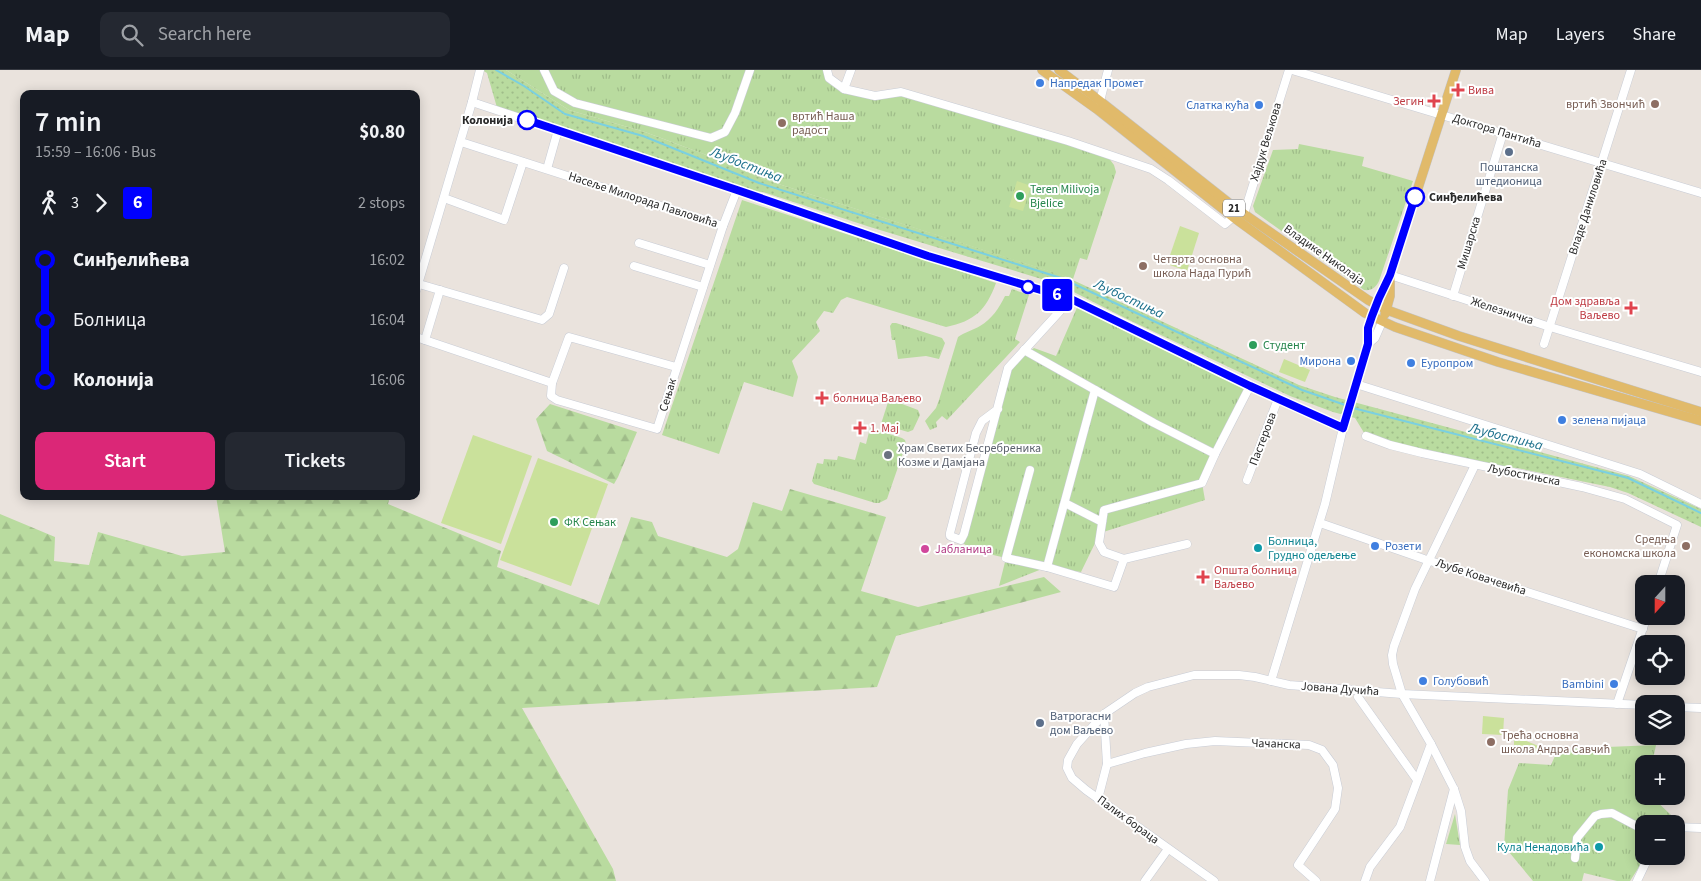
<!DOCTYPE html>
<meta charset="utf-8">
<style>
:root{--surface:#171b24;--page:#242831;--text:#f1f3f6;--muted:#9ea1a6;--line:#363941;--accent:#db2777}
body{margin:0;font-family:"Source Sans 3",sans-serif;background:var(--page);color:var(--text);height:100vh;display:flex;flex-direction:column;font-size:19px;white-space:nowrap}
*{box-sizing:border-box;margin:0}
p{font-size:16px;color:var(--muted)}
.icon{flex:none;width:28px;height:28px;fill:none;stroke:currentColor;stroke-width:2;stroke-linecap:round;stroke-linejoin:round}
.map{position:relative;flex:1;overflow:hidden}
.side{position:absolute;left:20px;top:20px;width:400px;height:410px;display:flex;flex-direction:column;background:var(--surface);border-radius:10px;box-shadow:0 2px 12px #0003}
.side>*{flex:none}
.badge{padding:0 10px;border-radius:4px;font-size:18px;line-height:32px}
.needle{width:32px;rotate:201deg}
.controls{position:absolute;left:1635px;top:505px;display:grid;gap:10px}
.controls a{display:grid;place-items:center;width:50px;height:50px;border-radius:10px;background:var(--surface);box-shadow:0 2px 12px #0003;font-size:25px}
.map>.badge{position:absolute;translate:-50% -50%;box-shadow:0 0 0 2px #fff}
.legs{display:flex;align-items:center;gap:8px;height:55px;padding:0 15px;font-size:16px}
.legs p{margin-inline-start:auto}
.head{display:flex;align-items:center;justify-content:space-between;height:85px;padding:0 15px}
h1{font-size:28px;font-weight:600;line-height:38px}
.action{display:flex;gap:10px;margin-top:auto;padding:10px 15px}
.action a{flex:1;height:58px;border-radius:10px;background:var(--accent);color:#fff;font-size:20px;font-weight:600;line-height:58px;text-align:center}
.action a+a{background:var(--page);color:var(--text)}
ul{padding:0 15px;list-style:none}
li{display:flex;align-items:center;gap:18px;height:60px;font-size:19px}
li i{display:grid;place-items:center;width:8px;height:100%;margin:0 6px;background:currentColor}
li i::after{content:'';width:12px;height:12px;margin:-6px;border:4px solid;border-radius:50%;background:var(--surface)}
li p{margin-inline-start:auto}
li:first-child i{background:linear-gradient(#0000 50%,currentColor 0)}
li:last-child i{background:linear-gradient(currentColor 50%,#0000 0)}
header{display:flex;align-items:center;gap:30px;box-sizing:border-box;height:70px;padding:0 25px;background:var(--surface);border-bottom:1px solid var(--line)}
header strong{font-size:24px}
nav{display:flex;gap:28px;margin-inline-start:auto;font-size:18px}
.search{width:350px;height:45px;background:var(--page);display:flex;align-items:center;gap:12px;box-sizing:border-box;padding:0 18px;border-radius:10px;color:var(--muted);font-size:19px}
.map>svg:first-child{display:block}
</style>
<header>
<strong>Map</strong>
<div class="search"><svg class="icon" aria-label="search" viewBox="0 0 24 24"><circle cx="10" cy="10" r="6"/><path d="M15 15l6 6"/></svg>Search here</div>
<nav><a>Map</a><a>Layers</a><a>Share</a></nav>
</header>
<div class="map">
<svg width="1701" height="811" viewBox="0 0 1701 811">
<defs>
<pattern id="grass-dots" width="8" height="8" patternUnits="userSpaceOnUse" patternTransform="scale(1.25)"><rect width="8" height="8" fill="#b9db9f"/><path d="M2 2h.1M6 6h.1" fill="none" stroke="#9fbc89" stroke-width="1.8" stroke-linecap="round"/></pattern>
<pattern id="forest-firs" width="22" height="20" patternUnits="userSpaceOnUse" patternTransform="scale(1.25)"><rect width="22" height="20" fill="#b9db9f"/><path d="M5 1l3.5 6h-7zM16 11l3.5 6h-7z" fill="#9fbc89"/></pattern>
<pattern id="park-tufts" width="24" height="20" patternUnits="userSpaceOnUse" patternTransform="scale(1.25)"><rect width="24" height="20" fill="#b9db9f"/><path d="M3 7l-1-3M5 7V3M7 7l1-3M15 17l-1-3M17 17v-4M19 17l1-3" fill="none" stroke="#9fbc89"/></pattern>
</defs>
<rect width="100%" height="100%" fill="#eae3dd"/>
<polygon fill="url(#grass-dots)" points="482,0 506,0 569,40 645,62 717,89 763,109 1062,205 1299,315 1335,327 1629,406 1701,439 1701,457 1628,423 1610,417 1517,398 1475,395 1366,366 1355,348 1333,342 1290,326 1127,249 1058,214 870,157 763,122 737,120 498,41 487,3"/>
<g fill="url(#forest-firs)">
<polygon points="550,334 637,362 618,407 614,414 547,381 536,349"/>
<polygon points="790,419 886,447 861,521 918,537 1044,507 1061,522 896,566 877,617 522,638 613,799 616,811 0,811 0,444 55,467 54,491 89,495 98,462 182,486 225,482 216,426 390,426 388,434 501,481 497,497 599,535 631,447 652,452 658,466 727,487 738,479 753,432 782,441"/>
</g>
<g fill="url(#park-tufts)">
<polygon points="506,0 827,0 844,19 875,26 901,22 1105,83 1114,95 1116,102 1087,190 1080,188 1073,209 763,109 717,89 645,62 569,40"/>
<path d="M1299 74 1364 87 1362 96 1413 111 1379 211C1376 217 1372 221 1364 220L1255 142 1253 136 1273 80 1298 79Z"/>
<path d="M742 130 996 213C986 240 975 251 946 257L847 227 841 230 833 243 824 241 816 252 820 261 792 291 798 307 793 327 744 312 719 384 662 365Z"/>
<path d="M1012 219 1029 225 1015 269 1020 272 947 350 942 346 936 352 937 357 930 360 925 351 936 338 939 330 958 267C965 262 973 260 980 256 992 249 999 238 1005 226H1009Z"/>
<polygon points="1079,233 1250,316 1202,413 1205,430 1100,463 1081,502 1047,497 999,516 1006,488 972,480 963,473 1008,298 1034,278 1056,286"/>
<polygon points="892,253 896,253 942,268 945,273 939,289 926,286 898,289 895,270 892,270 890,256"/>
<polygon points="889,329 918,340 920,345 913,360 908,362 881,354"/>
<polygon points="870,358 902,368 905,370 906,374 887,429 879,433 875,433 814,414 812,411 817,393 823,394 824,389 837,390 838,386 855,390 860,372 866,374"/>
<polygon points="1656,675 1652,694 1644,694 1644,726 1651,726 1671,745 1666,754 1644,754 1644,786 1646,786 1630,811 1617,811 1584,803 1582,811 1533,811 1504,776 1508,720 1519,693 1551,695 1558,679"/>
<polygon points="1455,744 1460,775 1446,774"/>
</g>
<g fill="#cae19b">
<polygon points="1017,111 1031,116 1023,141 1009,137"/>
<polygon points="1180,156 1199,163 1187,201 1167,194"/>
<polygon points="1284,289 1310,300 1305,312 1279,302"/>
<polygon points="473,365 532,386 501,474 441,453"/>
<polygon points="538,388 608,414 571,516 500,490"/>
<polygon points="1483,646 1504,648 1503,665 1482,664"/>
<polygon points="1514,666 1548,680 1548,684 1514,682"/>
</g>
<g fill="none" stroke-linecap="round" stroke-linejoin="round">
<g stroke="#7ad0e1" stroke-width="2">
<polyline points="496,0 524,16 565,44 643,66 759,113 1061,208 1302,320 1348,336"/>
<polyline points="1353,338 1628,408 1701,443"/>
</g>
<g stroke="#c8ccd5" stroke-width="9">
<g id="minor">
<polyline points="544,0 554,21 575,33 711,68 725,62 735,43 750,0"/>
<polyline points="827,0 829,8 844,19 875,26 901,22 1068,71 1151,99 1168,110 1225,154 1233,147"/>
<polyline points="1292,0 1701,123"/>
<polyline points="844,19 851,0"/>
<polyline points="1100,31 1108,0"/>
<polyline points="472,32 737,120 928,186 1071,229 1250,316 1343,358"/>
<polyline points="461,72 723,156"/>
<polyline points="547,99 558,60"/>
<polyline points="444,128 504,150 523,92"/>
<polyline points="1244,144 1289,0"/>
<polyline points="639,173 710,195"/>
<polyline points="634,196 703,217"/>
<polyline points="1390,205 1550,257 1701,302"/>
<polyline points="419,214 542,250 549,244 564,198"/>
<polyline points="416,221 472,32 480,0"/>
<polyline points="1453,226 1503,63"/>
<polyline points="416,267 552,313"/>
<polyline points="425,270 440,220"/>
<polyline points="1368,274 1375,268 1382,252"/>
<polyline points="1544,274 1631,0"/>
<polyline points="1024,280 1154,353 1215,384 1250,316"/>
<polyline points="676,297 569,267 552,313 551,326 557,330 657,359 723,156 737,120"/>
<polyline points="1356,314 1640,404 1701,434"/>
<polyline points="998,339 982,351 976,363 950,463 950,466 961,470 964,464 1008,298 1071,229"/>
<polyline points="1366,366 1390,375 1422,383 1582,417 1625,429 1677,455 1658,514"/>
<polyline points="1030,400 1006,488 1047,497 1114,517 1124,489 1104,482 1099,473 1104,440 1202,413 1215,384"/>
<polyline points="1247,410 1278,329"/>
<polyline points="1065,433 1102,452"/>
<polyline points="1320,453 1424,489 1643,559"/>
<polyline points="1124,489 1187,474"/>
<polyline points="1047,497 1095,320"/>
<polyline points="1271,611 1325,434 1343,358 1368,274 1368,258 1372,246"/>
<polyline points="1358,627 1417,710"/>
<polyline points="1617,634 1647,546"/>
<polyline points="1676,637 1701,638"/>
<polyline points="1431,674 1454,719 1461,741 1465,777 1470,791 1485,811"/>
<polyline points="1107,694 1145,683 1186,674 1215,671 1309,675 1322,680 1333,695 1338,718 1335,739 1298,795 1316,811"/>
<polyline points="1098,729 1107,694 1104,644"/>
<polyline points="1676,757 1701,758"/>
<polyline points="1575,788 1577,768 1595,746 1601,744 1612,743 1644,760"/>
<polyline points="1145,811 1168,779"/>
<polyline points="1214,811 1086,720 1072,708 1067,698 1068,690 1077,674 1104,644 1135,623 1148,617 1194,605 1239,605 1255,607 1289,615 1402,624 1644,635"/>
<polyline points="1365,811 1370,797 1400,757 1431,674 1402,624 1393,594 1392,585 1394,576 1415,519 1475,395"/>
<polyline points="1430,811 1454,719"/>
<polyline points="1637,811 1649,786"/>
</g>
</g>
<g stroke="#c3c3c3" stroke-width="10">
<g id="major">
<polyline points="1042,0 1098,40 1233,147 1365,243 1395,257 1498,292 1701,351"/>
<polyline points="1059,0 1100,31 1234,137 1368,230 1387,240 1459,266 1701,342"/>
<polyline points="1375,239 1390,205 1456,0"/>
<polyline points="1385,244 1390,226 1390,205"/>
</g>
</g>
<use href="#minor" stroke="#fff" stroke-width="8"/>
<use href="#major" stroke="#e1ba6a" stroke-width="9"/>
</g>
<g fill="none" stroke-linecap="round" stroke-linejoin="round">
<g stroke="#fff" stroke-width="11">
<polyline id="line-1" points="527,50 737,120 928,186 1071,229 1250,316 1343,358 1368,274 1368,258 1372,246 1379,228 1390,205 1415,127"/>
</g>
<use href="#line-1" stroke="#00f" stroke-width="8"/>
</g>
<g fill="#3f7fe0" stroke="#fff" stroke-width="2">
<circle cx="1040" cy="13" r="5"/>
<circle cx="1259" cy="35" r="5"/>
<circle cx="1351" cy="291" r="5"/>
<circle cx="1411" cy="293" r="5"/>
<circle cx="1562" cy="350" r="5"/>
<circle cx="1375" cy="476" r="5"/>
<circle cx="1423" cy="611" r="5"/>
<circle cx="1614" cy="614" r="5"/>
</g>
<g fill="#e0444e" stroke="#fff" stroke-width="2">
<path d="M1455.5 12.5h5v5h5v5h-5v5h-5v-5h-5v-5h5z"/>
<path d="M1431.5 23.5h5v5h5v5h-5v5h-5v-5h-5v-5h5z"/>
<path d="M1628.5 230.5h5v5h5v5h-5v5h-5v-5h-5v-5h5z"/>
<path d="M819.5 320.5h5v5h5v5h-5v5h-5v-5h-5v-5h5z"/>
<path d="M857.5 350.5h5v5h5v5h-5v5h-5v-5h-5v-5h5z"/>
<path d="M1200.5 499.5h5v5h5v5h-5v5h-5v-5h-5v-5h5z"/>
</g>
<g fill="#8d6e63" stroke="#fff" stroke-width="2">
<circle cx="1655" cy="34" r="5"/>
<circle cx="782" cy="53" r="5"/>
<circle cx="1143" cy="196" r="5"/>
<circle cx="1686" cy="476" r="5"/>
<circle cx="1491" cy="672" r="5"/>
</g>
<g fill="#fff" stroke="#00f" stroke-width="2.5">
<circle cx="527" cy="50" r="9"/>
<circle cx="1415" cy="127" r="9"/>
<circle cx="1028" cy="217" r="6"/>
</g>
<g fill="#5c6f8a" stroke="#fff" stroke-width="2">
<circle cx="1509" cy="82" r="5"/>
<circle cx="1040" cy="653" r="5"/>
</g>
<g fill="#2e9e5b" stroke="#fff" stroke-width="2">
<circle cx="1020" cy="126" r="5"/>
<circle cx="1253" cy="275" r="5"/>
<circle cx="554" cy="452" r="5"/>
</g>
<circle fill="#6b7280" stroke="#fff" stroke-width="2" cx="888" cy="385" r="5"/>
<g fill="#0f9aa8" stroke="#fff" stroke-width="2">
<circle cx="1258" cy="478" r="5"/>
<circle cx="1599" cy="777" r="5"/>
</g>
<circle fill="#d1479c" stroke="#fff" stroke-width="2" cx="925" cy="479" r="5"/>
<g text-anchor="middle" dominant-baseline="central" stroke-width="4" stroke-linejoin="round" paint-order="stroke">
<rect fill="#fff" stroke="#696969" stroke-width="1" x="1223" y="129.5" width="22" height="17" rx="4"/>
<g font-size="11" font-weight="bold" fill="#292929">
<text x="1234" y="138">21</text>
</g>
<g font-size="12" fill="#366cbe" stroke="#fff" text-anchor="start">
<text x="1050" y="13">Напредак Промет</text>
<text x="1249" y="35" text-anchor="end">Слатка кућа</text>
<text x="1341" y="291" text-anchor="end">Мирона</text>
<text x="1421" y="293">Еуропром</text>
<text x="1572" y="350">зелена пијаца</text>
<text x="1385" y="476">Розети</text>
<text x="1433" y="611">Голубовић</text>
<text x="1604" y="614" text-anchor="end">Bambini</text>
</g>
<g font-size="12" fill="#be3a42" stroke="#fff" text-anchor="start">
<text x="1468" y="20">Вива</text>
<text x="1424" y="31" text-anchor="end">Зегин</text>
<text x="1620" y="231" text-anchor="end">Дом здравља<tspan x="1620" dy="14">Ваљево</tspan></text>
<text x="833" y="328">болница Ваљево</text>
<text x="870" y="358">1. Мај</text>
<text x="1214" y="500">Општа болница<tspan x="1214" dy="14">Ваљево</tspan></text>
</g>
<g font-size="12" fill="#785e54" stroke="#fff" text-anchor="start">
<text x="1645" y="34" text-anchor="end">вртић Звончић</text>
<text x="792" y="46">вртић Наша<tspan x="792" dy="14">радост</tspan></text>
<text x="1153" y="189">Четврта основна<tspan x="1153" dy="14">школа Нада Пурић</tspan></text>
<text x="1676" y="469" text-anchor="end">Средња<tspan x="1676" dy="14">економска школа</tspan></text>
<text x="1501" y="665">Трећа основна<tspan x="1501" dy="14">школа Андра Савчић</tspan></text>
</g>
<g font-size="12" font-weight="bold" fill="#292929" stroke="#fff" text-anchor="end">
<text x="513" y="50">Колонија</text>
<text x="1429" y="127" text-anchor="start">Синђелићева</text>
</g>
<g font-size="12" fill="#292929" stroke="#fff">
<text transform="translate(1497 61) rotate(17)">Доктора Пантића</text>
<text transform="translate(1266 72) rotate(-73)">Хајдук Вељкова</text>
<text transform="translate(643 130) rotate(18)">Насеље Милорада Павловића</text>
<text transform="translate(1588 137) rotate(-72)">Владе Даниловића</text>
<text transform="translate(1469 173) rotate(-73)">Мишарска</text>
<text transform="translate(1324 185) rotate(35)">Владике Николаја</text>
<text transform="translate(1502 241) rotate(18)">Железничка</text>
<text transform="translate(668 325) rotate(-73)">Сењак</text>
<text transform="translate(1263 369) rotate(-69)">Пастерова</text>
<text transform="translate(1524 405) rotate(11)">Љубостињска</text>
<text transform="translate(1481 507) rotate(18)">Љубе Ковачевића</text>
<text transform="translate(1340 619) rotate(4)">Јована Дучића</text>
<text transform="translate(1276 674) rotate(2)">Чачанска</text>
<text transform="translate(1128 750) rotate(36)">Палих бораца</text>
</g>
<g font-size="12" fill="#4e5e75" stroke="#fff">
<text x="1509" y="97">Поштанска<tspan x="1509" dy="14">штедионица</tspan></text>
<text x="1050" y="646" text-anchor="start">Ватрогасни<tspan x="1050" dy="14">дом Ваљево</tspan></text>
</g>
<g font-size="12" fill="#27864d" stroke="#fff" text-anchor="start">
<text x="1030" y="119">Teren Milivoja<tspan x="1030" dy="14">Bjelice</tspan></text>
<text x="1263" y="275">Студент</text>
<text x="564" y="452">ФК Сењак</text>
</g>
<g font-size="12" fill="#5b616d" stroke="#fff" text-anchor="start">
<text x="898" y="378">Храм Светих Бесребреника<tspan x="898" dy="14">Козме и Дамјана</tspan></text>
</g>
<g font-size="12" fill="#0d838f" stroke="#fff" text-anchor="start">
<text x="1268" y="471">Болница,<tspan x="1268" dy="14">Грудно одељење</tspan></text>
<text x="1589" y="777" text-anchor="end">Кула Ненадовића</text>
</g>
<g font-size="12" fill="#b23c85" stroke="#fff" text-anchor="start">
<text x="935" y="479">Јабланица</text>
</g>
<g font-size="14" font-style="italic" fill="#1b6f8b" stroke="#fff">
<text transform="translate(746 95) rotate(21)">Љубостиња</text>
<text transform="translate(1129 229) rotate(25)">Љубостиња</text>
<text transform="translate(1506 367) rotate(14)">Љубостиња</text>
</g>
</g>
</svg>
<div class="controls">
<a><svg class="needle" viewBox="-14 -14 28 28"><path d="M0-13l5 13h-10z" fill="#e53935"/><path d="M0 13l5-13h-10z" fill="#9ea1a6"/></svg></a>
<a><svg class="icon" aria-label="locate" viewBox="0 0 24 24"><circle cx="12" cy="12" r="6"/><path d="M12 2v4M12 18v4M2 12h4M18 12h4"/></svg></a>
<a><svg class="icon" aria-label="layers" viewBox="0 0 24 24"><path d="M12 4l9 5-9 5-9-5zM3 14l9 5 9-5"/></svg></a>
<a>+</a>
<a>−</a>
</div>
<b class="badge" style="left:1057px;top:225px;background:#00f;color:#fff">6</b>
<section class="side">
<div class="head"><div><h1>7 min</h1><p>15:59 – 16:06 · Bus</p></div><b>$0.80</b></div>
<div class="legs"><svg class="icon" aria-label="walk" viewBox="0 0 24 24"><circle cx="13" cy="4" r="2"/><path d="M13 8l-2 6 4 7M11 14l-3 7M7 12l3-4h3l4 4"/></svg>3<svg class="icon" aria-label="forward" viewBox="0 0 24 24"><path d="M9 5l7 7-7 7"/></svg><b class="badge" style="background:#00f;color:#fff">6</b><p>2 stops</p></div>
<ul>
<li><i style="color:#00f"></i><b>Синђелићева</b><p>16:02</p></li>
<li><i style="color:#00f"></i><span>Болница</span><p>16:04</p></li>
<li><i style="color:#00f"></i><b>Колонија</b><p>16:06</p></li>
</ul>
<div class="action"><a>Start</a><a>Tickets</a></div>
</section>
</div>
